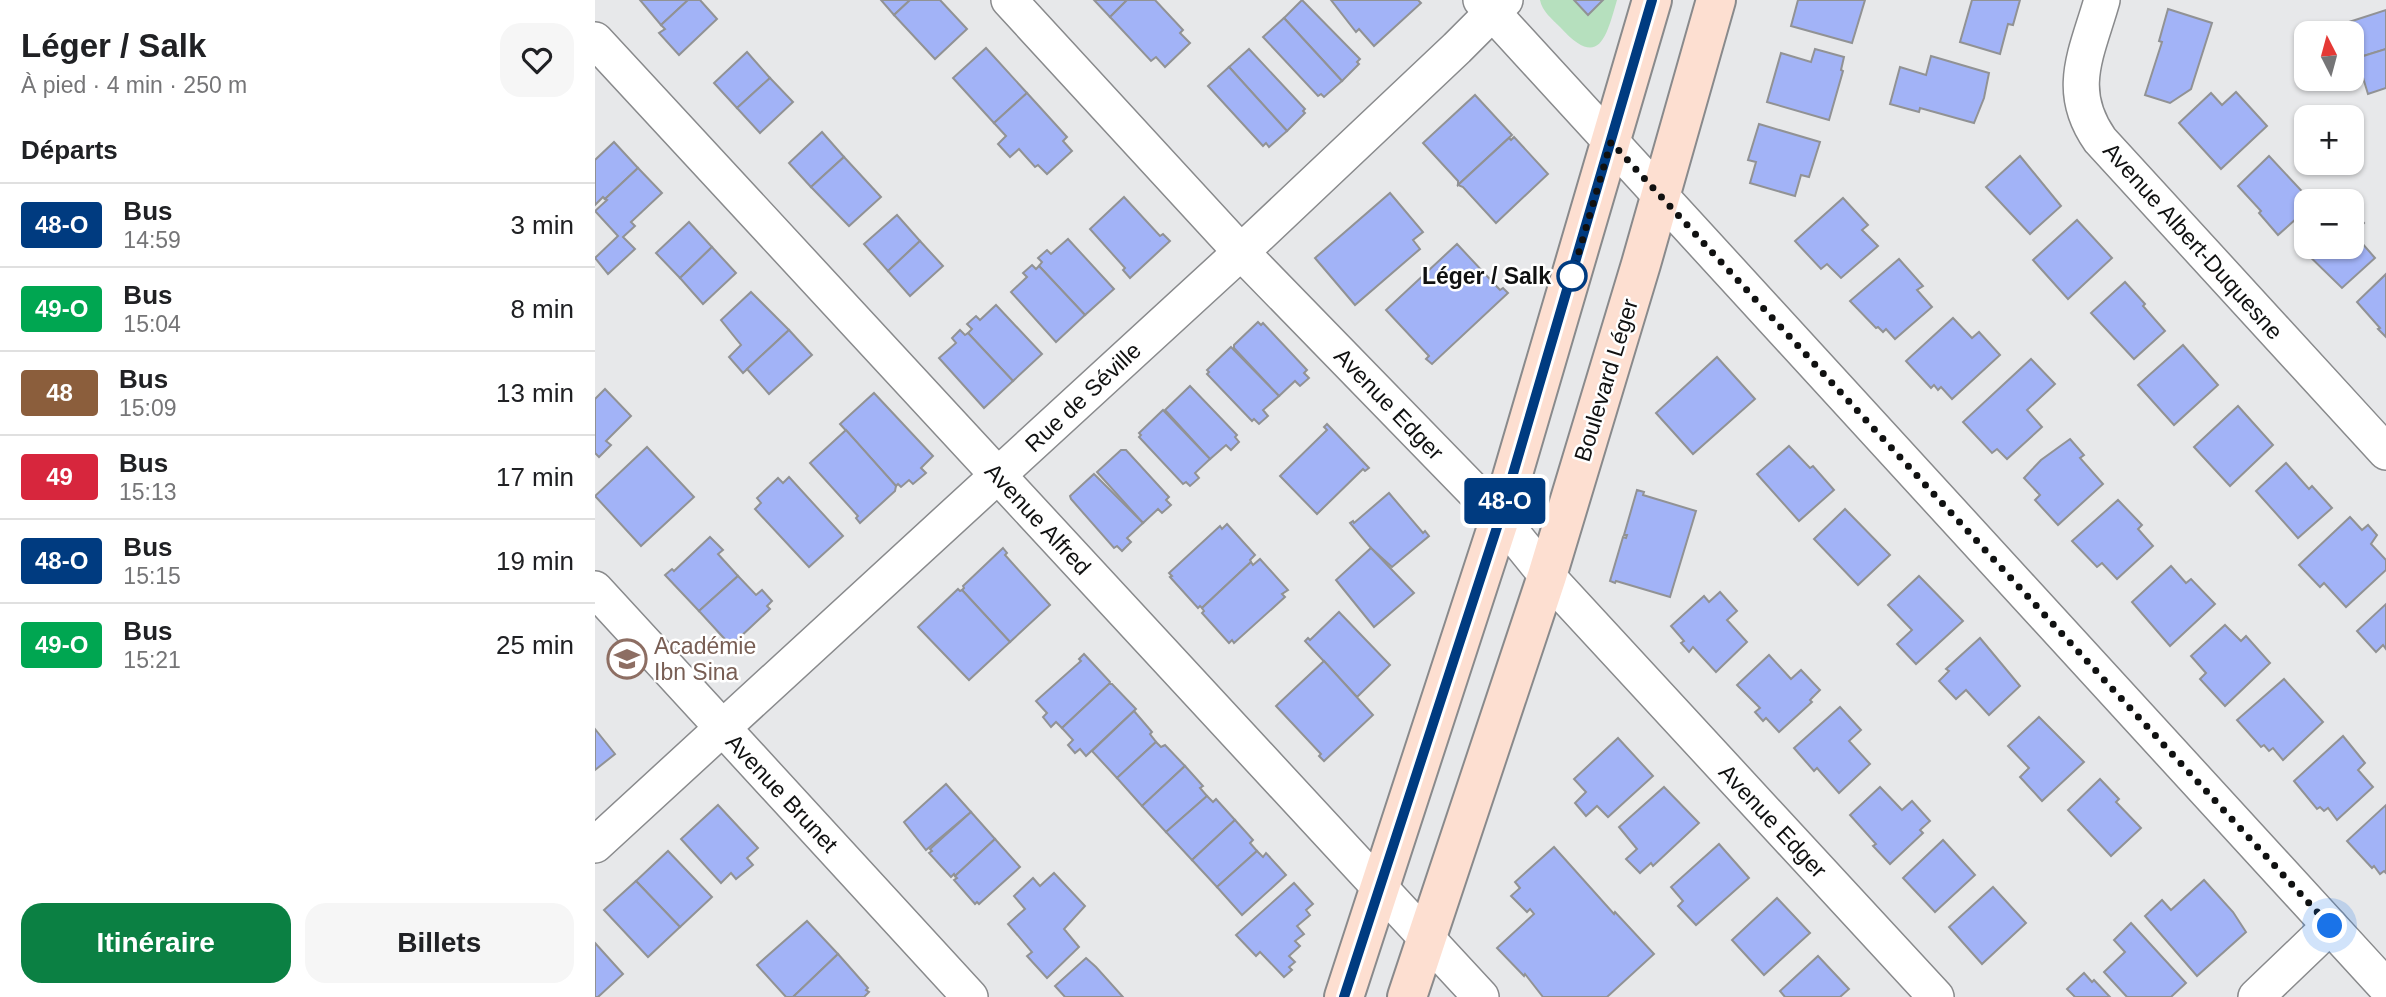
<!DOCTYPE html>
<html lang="fr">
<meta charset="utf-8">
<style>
:root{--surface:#fff;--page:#f6f6f6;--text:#202124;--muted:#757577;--line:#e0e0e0;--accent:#0b8043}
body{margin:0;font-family:Arial,sans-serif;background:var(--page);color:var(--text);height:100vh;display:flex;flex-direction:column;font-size:26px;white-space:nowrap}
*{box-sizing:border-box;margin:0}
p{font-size:23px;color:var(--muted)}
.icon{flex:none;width:38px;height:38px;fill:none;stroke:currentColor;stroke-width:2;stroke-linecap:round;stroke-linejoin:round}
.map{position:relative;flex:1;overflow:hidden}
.panel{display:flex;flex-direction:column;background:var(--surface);width:595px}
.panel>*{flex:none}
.badge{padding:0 14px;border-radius:5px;font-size:24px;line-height:46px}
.needle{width:46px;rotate:354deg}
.fabs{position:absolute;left:1699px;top:21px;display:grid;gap:14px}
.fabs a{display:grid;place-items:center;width:70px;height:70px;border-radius:14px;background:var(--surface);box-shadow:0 2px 5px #0004;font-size:35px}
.you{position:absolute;width:35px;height:35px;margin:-18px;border:5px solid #fff;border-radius:50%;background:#1a73e8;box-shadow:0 0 0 10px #1a73e833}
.map>.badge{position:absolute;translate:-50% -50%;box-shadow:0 0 0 4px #fff}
h2{padding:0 21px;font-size:26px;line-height:63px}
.round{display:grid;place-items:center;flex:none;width:74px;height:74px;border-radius:21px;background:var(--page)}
.head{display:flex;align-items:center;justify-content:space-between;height:119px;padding:0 21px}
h1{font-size:33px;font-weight:700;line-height:52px}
.cta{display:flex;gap:14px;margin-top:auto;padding:14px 21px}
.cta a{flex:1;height:80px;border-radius:21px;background:var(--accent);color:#fff;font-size:28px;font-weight:700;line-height:80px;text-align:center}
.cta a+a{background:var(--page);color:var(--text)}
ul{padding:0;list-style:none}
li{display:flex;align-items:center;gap:21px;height:84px;padding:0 21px;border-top:2px solid var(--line)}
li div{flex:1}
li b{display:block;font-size:26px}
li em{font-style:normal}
li .badge{min-width:77px;font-weight:700;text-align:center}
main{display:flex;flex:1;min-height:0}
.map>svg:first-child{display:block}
</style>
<main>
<section class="panel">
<div class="head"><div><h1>Léger / Salk</h1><p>À pied · 4 min · 250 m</p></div><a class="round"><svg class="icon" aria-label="heart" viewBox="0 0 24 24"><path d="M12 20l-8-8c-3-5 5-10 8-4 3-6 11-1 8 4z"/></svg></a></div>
<h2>Départs</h2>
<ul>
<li><span class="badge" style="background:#003b80;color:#fff">48-O</span><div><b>Bus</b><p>14:59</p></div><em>3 min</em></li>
<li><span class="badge" style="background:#00a651;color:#fff">49-O</span><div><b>Bus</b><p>15:04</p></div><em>8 min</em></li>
<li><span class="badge" style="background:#8b5e3c;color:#fff">48</span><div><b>Bus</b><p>15:09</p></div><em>13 min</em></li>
<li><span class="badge" style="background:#d7263d;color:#fff">49</span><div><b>Bus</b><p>15:13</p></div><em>17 min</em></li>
<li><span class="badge" style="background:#003b80;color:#fff">48-O</span><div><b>Bus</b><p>15:15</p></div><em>19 min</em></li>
<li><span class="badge" style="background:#00a651;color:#fff">49-O</span><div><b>Bus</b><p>15:21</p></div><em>25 min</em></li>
</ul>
<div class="cta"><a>Itinéraire</a><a>Billets</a></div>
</section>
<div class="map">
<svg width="1791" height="997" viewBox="0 0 1791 997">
<rect width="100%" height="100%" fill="#e7e8ea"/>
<path fill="#b6e0be" d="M945 0H1022C1011 38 1004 70 965 27 957 19 947 11 945 0Z"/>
<g fill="#a2b3f7" stroke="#919294" stroke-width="2">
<polygon points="45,0 93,0 66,25"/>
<polygon points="93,0 105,0 122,19 84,55 64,33 70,29 66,25"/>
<polygon points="286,0 315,0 299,15"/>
<polygon points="315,0 345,0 372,29 340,59 299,15"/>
<polygon points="499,0 532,0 515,17"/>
<polygon points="532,0 560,0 588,30 585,33 595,43 570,67 561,57 556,61 515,17"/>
<polygon points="707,0 765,59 762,62 764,64 747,81 689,18"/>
<polygon points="736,0 823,0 826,3 779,46 764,29 761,32"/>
<polygon points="979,0 1008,0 993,15"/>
<polygon points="1203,0 1270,0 1257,43 1196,26"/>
<polygon points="1377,0 1425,0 1418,25 1413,24 1405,54 1365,42"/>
<polygon points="1573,9 1617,23 1596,89 1575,103 1550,95 1567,42 1564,41"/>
<polygon points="1791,10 1791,49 1762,58 1757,42 1757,33 1754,33 1751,23"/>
<polygon points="689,18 747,81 729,97 726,94 723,96 668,37"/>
<polygon points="391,48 432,93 399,123 358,78"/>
<polygon points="654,49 710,109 708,111 710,113 692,131 634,67"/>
<polygon points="1220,49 1249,57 1246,70 1248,71 1234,120 1172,102 1186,53 1216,62"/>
<polygon points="1791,49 1791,88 1773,94 1762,58"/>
<polygon points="152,52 175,78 142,108 119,83"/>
<polygon points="1336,56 1394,73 1389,98 1379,123 1325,108 1324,112 1295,104 1305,67 1331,75"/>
<polygon points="634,67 692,131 674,147 671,143 668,146 613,86"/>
<polygon points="175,78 198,102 165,133 142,108"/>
<polygon points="1641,92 1672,126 1626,169 1584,123 1616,93 1627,105"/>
<polygon points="432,93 472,137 468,141 477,151 452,174 443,165 440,167 424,149 415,157 403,144 411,136 399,123"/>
<polygon points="880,95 917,135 863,185 863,181 828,143"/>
<polygon points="1164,124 1225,142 1214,177 1206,175 1200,196 1155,183 1161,162 1153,160"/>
<polygon points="227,132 249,157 216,187 194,163"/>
<polygon points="919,137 953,174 901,223 868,187 863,185 914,138 916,140"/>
<polygon points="19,142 43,168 10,199 8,197 0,205 0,160"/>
<polygon points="1425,156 1466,206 1435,234 1391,187"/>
<polygon points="1674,156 1716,201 1712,201 1712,209 1683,235 1664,213 1666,211 1643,186"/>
<polygon points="249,157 286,197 254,226 216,187"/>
<polygon points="43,168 67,193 36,222 40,226 28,237 40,249 13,274 0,258 23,236 0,211 12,200 10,199"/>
<polygon points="795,193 828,232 818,240 825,249 760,305 720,258"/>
<polygon points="529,197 565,236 568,234 575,241 535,278 528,270 530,268 495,229"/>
<polygon points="1248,198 1273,225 1267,230 1283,246 1246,278 1232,264 1226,269 1200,241"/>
<polygon points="1757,210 1769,223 1759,234 1780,258 1747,288 1702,244 1712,235 1712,247 1757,247"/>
<polygon points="302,215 325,241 293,271 269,244"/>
<polygon points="1482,220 1517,258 1473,299 1438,260"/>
<polygon points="94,222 117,247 85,278 61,253"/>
<polygon points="473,239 519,289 490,315 444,266 447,262 443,258 452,250 456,254"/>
<polygon points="325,241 348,266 315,296 293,271"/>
<polygon points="862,244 905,290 908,288 913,293 837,364 831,359 834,356 791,310"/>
<polygon points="117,247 141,273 108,304 85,278"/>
<polygon points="1304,259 1328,286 1322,290 1337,307 1300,339 1291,329 1288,332 1283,327 1281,328 1255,301"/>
<polygon points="437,265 441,269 444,266 490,315 461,342 416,292 432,277 428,273"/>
<polygon points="1791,274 1791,337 1783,329 1785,328 1762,302"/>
<polygon points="1530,282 1550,304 1548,306 1570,331 1539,359 1496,313"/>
<polygon points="156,292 194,330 148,373 134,357 146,345 126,320"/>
<polygon points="401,305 447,354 418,381 373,333 377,329 372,324 381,316 385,320"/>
<polygon points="1358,318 1377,338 1384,332 1405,355 1357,399 1346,387 1343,390 1339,385 1336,388 1311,361"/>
<polygon points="663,322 666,325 668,323 712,370 709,373 714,378 705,386 700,381 684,396 639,348 639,345"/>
<polygon points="194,330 217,355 174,394 152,369"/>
<polygon points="365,330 370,335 373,333 418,381 389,408 344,358 361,343 357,338"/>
<polygon points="1588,345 1623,385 1579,425 1543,385"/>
<polygon points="636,347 684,396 668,410 673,416 664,424 659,419 657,421 612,374 614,372 612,370"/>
<polygon points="1122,357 1160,399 1098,454 1061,413"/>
<polygon points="1436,359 1460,384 1432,410 1447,427 1412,459 1402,449 1397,453 1368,422"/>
<polygon points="595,386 642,435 640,437 644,442 636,450 631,445 615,459 570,410"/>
<polygon points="10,389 36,416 11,441 16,445 4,457 0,453 0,399"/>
<polygon points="279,393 338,456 326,468 331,473 318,484 314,480 306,487 303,484 301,486 245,424"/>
<polygon points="1643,406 1678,445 1635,486 1599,447"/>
<polygon points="568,410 615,459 600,473 604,478 595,486 591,482 588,484 544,437 546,435 544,433"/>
<polygon points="732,424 774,468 770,471 768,469 722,514 685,476 732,430 729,427"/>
<polygon points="251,430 301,486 300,491 265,523 261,518 263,516 215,463"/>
<polygon points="1475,439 1489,455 1485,458 1508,484 1463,525 1440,500 1445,495 1429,478 1446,460"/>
<polygon points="1194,446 1215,468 1218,466 1239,490 1204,521 1162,474"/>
<polygon points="52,447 99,497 46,546 0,496"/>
<polygon points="526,450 531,450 574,497 571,500 576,505 567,513 563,509 548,523 502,472"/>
<polygon points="1691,463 1714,489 1717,486 1737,508 1703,538 1661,491"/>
<polygon points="499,474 548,523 532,538 536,542 527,551 522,546 519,548 476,499 475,496"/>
<polygon points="194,477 248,536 214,567 160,509 166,503 162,498 183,478 188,483"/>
<polygon points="1042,490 1049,492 1048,495 1101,511 1075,597 1021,581 1020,583 1015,581 1028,537 1031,538 1032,535 1029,535"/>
<polygon points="794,493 828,533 830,531 834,536 797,567 776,548 755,523 758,521 759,523"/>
<polygon points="1523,500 1547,525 1543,529 1558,546 1522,579 1507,563 1502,567 1477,541"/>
<polygon points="1250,509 1295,555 1263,585 1219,539"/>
<polygon points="1755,517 1767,530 1773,525 1782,535 1776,544 1791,560 1791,570 1751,607 1729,583 1725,587 1704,565"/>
<polygon points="632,524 660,555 655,560 656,562 607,608 605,606 603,608 575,577 577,576 574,573 625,526 627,529"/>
<polygon points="115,537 128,550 123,554 143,576 104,611 70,575 77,569 79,571"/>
<polygon points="408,548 412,553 410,555 455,605 415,642 367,590 369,588 368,586"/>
<polygon points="776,548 819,593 779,627 741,580"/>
<polygon points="665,559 693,590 687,594 690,597 639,643 637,640 634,643 607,613 609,611 607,608 656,562 658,565"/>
<polygon points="1576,566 1591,583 1596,579 1620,604 1575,646 1537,602"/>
<polygon points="143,576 161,595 167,590 177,601 172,606 175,609 142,640 144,643 138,648 104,611"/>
<polygon points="1324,576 1368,621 1321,664 1302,644 1317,630 1293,605"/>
<polygon points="363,589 365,591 367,590 415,642 374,680 323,627"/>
<polygon points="1125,592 1142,611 1132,620 1152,642 1121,672 1098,647 1094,652 1086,643 1089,641 1076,626 1109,596 1114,602"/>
<polygon points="1791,604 1791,649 1788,645 1781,652 1762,631"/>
<polygon points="744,612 795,665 762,697 710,641 713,638 715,640"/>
<polygon points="1630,625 1646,641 1651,636 1675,663 1630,706 1605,679 1611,673 1596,656"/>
<polygon points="1385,638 1425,686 1394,715 1371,690 1361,699 1344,681 1354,671 1351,669"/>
<polygon points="489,654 515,682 514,684 467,728 461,722 456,727 448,717 452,713 441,701 486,661 484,659"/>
<polygon points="1174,655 1196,679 1206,670 1225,690 1215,700 1217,702 1184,732 1171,718 1168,721 1160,712 1165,708 1142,685"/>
<polygon points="729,661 778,715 729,761 724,756 726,754 681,706"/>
<polygon points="1689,679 1728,722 1688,760 1678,748 1674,751 1669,745 1666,747 1642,720"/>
<polygon points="514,684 517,684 541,709 491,756 485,749 480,753 473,745 478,740 467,728"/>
<polygon points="1245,707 1266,730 1254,741 1275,764 1244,793 1222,768 1219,771 1199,748"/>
<polygon points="539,711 557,732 555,734 561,742 522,778 497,751"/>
<polygon points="1444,717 1489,762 1447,801 1425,777 1434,768 1413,746"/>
<polygon points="0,729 20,754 0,770"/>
<polygon points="1748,736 1770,763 1763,770 1778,787 1742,820 1733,808 1729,811 1725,807 1722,809 1699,781"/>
<polygon points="1023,738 1058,776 1013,817 1002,806 991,816 980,803 991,792 979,779"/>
<polygon points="561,742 566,747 570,745 590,766 547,806 522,778"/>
<polygon points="590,766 608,786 605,788 612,796 571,832 547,806"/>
<polygon points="1505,779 1524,799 1521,802 1546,828 1516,856 1473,810"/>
<polygon points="351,784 376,812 331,850 309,822"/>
<polygon points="1069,787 1104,823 1058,866 1056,863 1045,873 1031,859 1042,849 1024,827"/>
<polygon points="1285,787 1307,810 1317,801 1335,821 1325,830 1328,833 1295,864 1278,846 1281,844 1255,815"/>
<polygon points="612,796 618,802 621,799 640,820 597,860 571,832"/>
<polygon points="123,805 163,848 152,858 158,865 141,879 136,873 126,883 86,839"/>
<polygon points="1791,805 1791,873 1789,871 1785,874 1779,866 1777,868 1752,841"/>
<polygon points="376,812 400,839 360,876 359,874 356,877 334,853 337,851 335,849"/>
<polygon points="640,820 658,840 655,843 662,851 622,887 597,860"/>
<polygon points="400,839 425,867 384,904 382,902 380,904 359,880 362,878 360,876"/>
<polygon points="1348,840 1380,875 1340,912 1308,878"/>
<polygon points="1124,844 1154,878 1101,925 1083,906 1088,901 1076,887"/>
<polygon points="959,847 1019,914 1020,912 1059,954 1012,997 948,997 930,974 929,976 902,948 939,914 935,909 932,912 916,896 925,888 920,882"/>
<polygon points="73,851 117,897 85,927 41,881"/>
<polygon points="662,851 668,857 671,853 691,875 647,915 622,887"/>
<polygon points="459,873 490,906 469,929 484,947 452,978 432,956 437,952 413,924 430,909 419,896 438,878 445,886"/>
<polygon points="1609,880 1638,912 1651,932 1602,976 1550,916 1567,900 1576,910"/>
<polygon points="41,881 85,927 53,957 9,910"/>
<polygon points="699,883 718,904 711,910 715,915 702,926 709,934 700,941 705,946 694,956 700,962 694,967 697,970 689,977 665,952 661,956 641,935"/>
<polygon points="1398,887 1431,923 1387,964 1354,927"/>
<polygon points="1182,898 1215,933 1169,975 1137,940"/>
<polygon points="212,921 243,954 198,997 191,997 162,965"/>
<polygon points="1536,923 1591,983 1576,997 1532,997 1509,972 1530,952 1519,940"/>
<polygon points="0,943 28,974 3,997 0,997"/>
<polygon points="243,954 273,988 271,990 274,992 269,997 198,997"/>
<polygon points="1223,956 1254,989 1245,997 1190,997 1185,991"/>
<polygon points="491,958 501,967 528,997 470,997 460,986"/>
<polygon points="1489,973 1497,982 1499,980 1515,997 1480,997 1472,989"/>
</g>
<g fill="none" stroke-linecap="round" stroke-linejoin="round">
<g stroke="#898a8c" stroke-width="38">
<g id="street">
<polyline points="414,0 646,252 905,518 952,576 1341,997"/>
<polyline points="886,0 1791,987"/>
<path d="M1507 0C1492 53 1470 90 1505 140L1791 452"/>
<polyline points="0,40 886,997"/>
<polyline points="0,589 375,997"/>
<polyline points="0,845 646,252 862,48 910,0"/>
<polyline points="1661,997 1735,926"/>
</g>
</g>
<g stroke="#898a8c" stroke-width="42">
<g id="secondary">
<polyline points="749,997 905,518 1057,0"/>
<polyline points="812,997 952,576 1046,264 1121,0"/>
</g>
</g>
<use href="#street" stroke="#fff" stroke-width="35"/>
<use href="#secondary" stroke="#fddfd1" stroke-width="38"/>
</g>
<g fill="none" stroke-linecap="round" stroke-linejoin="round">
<g stroke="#fff" stroke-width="16">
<polyline id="line" points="749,997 905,518 1057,0"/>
</g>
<use href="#line" stroke="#003b80" stroke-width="10"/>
<polyline stroke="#101111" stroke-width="7" stroke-dasharray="0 12.6" points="977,276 1016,142 1735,926"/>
</g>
<defs>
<g id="school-ring" transform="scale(2.0125)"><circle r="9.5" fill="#fff" stroke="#8d6e63" stroke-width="1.5"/><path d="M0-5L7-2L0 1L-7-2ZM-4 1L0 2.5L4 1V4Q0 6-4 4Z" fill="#8d6e63"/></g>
</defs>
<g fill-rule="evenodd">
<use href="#school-ring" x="32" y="659"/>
</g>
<circle fill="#fff" stroke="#003b80" stroke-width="3.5" cx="977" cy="276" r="14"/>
<g text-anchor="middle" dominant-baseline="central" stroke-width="5" stroke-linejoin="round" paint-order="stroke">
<g font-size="23" fill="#101111" stroke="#fff">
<text transform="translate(1598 241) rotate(48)">Avenue Albert-Duquesne</text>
<text transform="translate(1011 380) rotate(-73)">Boulevard Léger</text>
<text transform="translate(488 397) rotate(-43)">Rue de Séville</text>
<text transform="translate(794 404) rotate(46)">Avenue Edger</text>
<text transform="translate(443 519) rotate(47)">Avenue Alfred</text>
<text transform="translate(187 793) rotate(47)">Avenue Brunet</text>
<text transform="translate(1178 821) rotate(47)">Avenue Edger</text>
</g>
<g font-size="23" font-weight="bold" fill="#101111" stroke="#fff" text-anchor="end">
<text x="956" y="276">Léger / Salk</text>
</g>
<g font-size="23" fill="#785e54" stroke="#fff" text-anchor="start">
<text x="59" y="646">Académie<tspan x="59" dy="26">Ibn Sina</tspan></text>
</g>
</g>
</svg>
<div class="fabs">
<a><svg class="needle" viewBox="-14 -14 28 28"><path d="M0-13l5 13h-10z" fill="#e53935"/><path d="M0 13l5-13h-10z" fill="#757577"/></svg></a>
<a>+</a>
<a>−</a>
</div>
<div class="you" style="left:1735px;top:926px"></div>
<b class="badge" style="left:910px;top:501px;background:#003b80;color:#fff">48-O</b>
</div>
</main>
